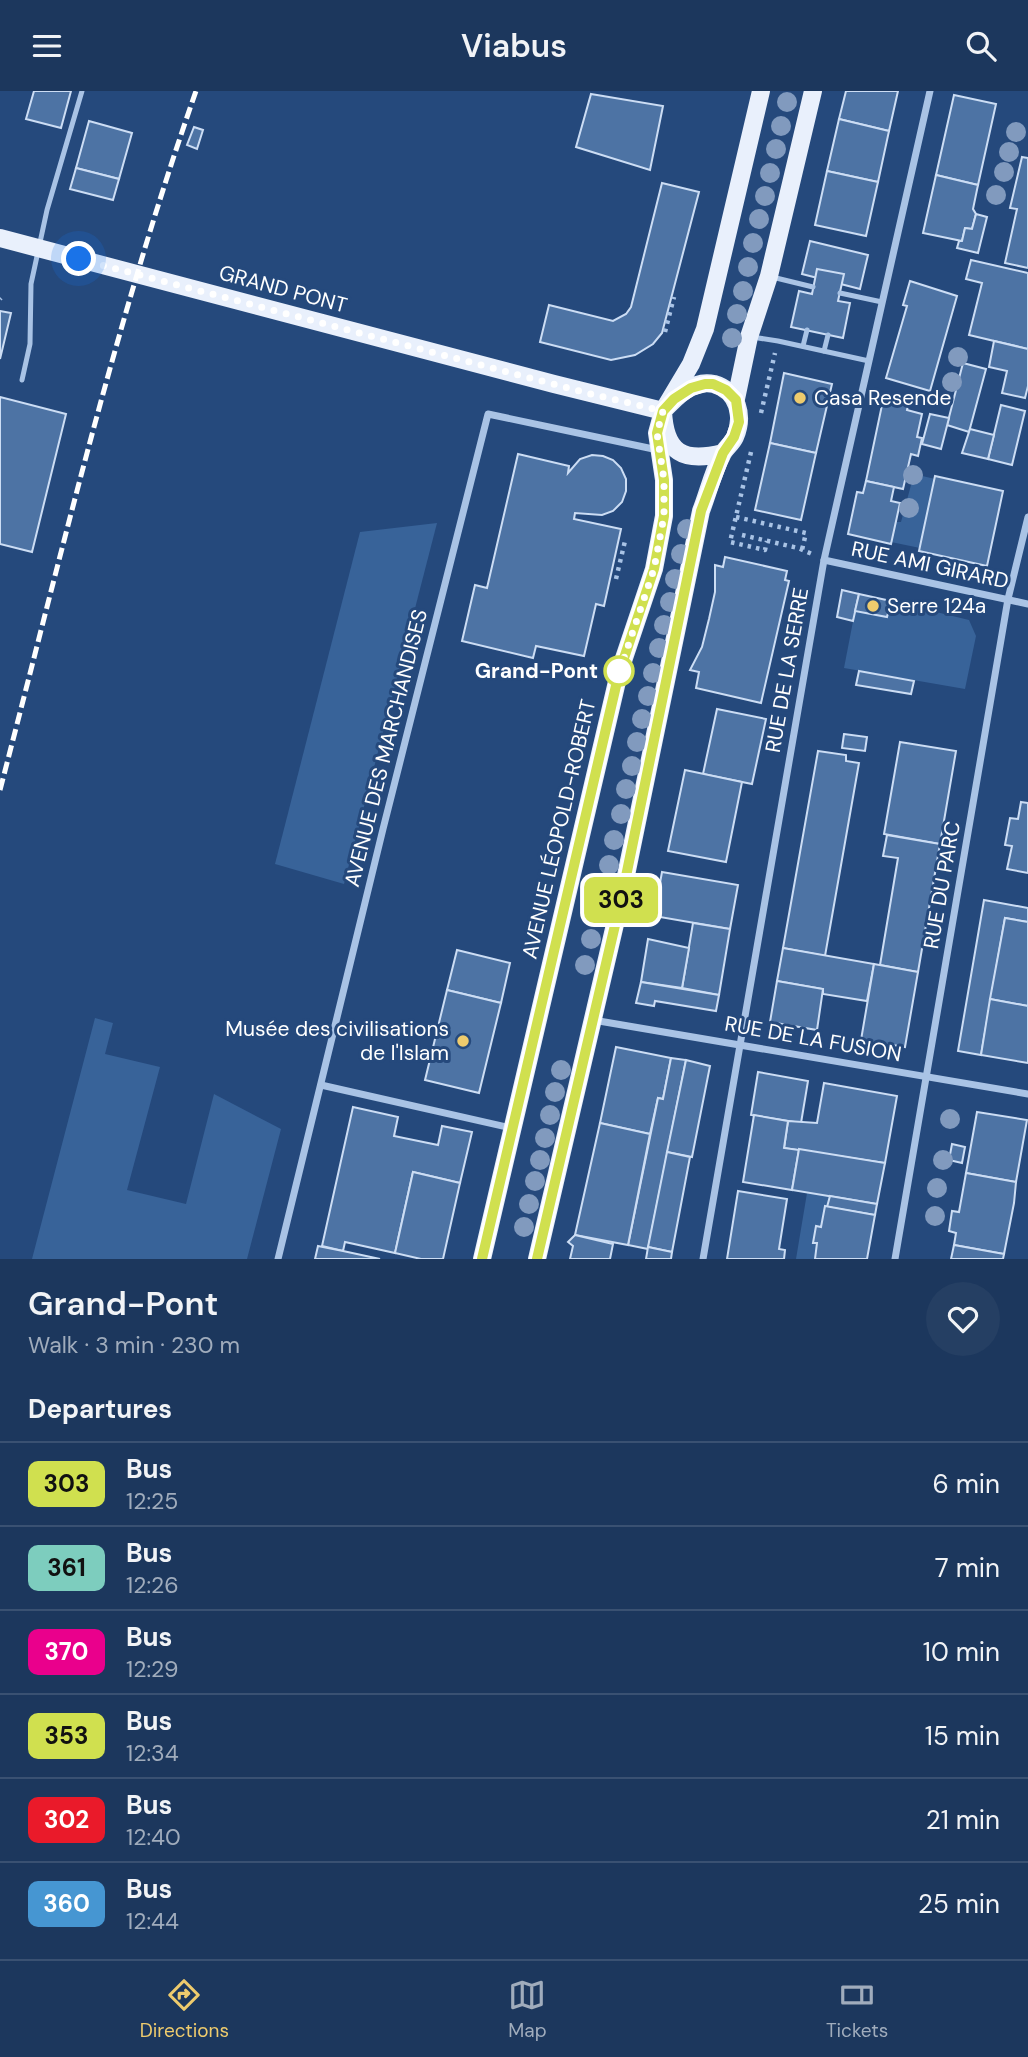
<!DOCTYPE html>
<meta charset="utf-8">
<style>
:root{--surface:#1c375d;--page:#253f63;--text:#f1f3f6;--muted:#a0acbc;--line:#3a5172;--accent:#eecb6d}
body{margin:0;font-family:"DM Sans",sans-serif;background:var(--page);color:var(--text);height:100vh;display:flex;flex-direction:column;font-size:26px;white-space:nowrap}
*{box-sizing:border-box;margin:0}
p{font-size:23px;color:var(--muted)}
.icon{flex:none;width:38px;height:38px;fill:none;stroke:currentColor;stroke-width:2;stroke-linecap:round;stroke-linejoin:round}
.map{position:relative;height:1168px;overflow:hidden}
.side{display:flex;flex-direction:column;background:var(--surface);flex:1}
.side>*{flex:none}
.badge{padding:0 14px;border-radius:10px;font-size:24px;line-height:46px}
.you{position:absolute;width:35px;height:35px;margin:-18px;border:5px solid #fff;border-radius:50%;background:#1a73e8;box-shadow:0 0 0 10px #1a73e833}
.map>.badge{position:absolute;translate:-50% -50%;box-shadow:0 0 0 4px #fff}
h2{padding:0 28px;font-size:26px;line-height:63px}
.round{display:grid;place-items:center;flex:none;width:74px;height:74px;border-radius:37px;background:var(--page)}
.summary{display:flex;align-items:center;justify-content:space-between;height:119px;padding:0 28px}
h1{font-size:33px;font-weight:600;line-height:52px}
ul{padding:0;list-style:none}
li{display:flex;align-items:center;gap:21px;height:84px;padding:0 28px;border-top:2px solid var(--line)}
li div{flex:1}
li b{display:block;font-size:26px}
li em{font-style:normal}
li .badge{min-width:77px;font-weight:700;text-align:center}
header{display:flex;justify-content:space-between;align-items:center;height:91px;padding:0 28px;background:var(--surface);font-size:32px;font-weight:600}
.dock{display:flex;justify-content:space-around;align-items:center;height:98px;border-top:2px solid var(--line);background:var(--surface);font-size:19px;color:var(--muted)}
.dock a{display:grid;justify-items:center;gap:4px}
.dock .current{color:var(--accent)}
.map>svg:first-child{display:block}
</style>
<header><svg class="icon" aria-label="menu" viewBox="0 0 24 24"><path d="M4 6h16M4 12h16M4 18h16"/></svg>Viabus<svg class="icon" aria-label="search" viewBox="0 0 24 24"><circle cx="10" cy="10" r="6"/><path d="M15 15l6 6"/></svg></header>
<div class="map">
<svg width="1028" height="1168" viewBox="0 0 1028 1168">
<rect width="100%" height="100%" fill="#25497c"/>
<g fill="#386399">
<polygon points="914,383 935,388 920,457 891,451 896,431 901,431"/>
<polygon points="437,432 344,793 275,773 360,441"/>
<polygon points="891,510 969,529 976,545 965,598 844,577 855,520 887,526"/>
<polygon points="95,927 113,932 105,963 160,976 127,1099 186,1113 214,1003 281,1038 247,1168 32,1168"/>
<polygon points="807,1102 830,1105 827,1116 825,1116 821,1136 816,1135 813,1151 817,1152 815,1168 796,1168"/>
</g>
<g fill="#4d73a4" stroke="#ccddf4" stroke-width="2">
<polygon points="34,0 71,0 61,37 26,28"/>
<polygon points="846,0 898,0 889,40 839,28"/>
<polygon points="591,3 663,15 650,79 576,56"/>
<polygon points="954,4 996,13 978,94 936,84"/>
<polygon points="839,28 889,40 878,91 827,80"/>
<polygon points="89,30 132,42 119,88 76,77"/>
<polygon points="194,36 203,39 197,58 187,54"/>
<polygon points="1022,66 1028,67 1028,177 1005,172 1017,118 1010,117"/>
<polygon points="76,77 119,88 113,109 70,98"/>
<polygon points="827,80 878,91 866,145 815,134"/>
<polygon points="936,84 978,94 973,118 976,123 972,138 965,137 962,150 923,142"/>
<polygon points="662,92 699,101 662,242 653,253 635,264 611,269 540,251 549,214 613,230 626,223 631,216"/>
<polygon points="976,123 987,126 978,162 957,157 959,150 962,150 965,137 972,138"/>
<polygon points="810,150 868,164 860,198 802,183"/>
<polygon points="971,169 1028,182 1028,258 969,244 982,192 966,188"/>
<polygon points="817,178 844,183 838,210 850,212 843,247 791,236 799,200 812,203"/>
<polygon points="910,190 957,205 930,300 886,287 907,215 903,214"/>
<polygon points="0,220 11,222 0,268"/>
<polygon points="994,250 1028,258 1028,295 1025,307 1002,302 1007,280 989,276"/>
<polygon points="963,272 986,278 969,341 947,334"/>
<polygon points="784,282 832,293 816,362 770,352"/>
<polygon points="0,306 66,323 32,461 0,453"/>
<polygon points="886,309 908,314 907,319 922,323 917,346 922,347 918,365 911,363 903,398 866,390 882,314 885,315"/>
<polygon points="1001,314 1025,320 1012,374 988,368"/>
<polygon points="930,323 949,327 941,358 922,353"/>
<polygon points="970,338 994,344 988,368 962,362"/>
<polygon points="770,352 816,362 801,429 755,419"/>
<polygon points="518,363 569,375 568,382 580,368 592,364 603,365 613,369 621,377 626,388 626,400 622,411 613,420 602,424 575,422 574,428 621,438 604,515 596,513 584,565 536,555 533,567 462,550 475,494 487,497"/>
<polygon points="935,385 1003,400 987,475 919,460"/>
<polygon points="866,390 894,396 891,410 900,412 891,453 848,443 857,401 863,402"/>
<polygon points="725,466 787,480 785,489 789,490 761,612 696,597 699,581 690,579 702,556 709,528 715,501 715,474 723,476"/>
<polygon points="842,499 859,503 853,530 837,526"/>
<polygon points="859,503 891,510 887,526 855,520"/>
<polygon points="859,580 914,590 911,603 856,594"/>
<polygon points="717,618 766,628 752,693 703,683"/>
<polygon points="844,643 867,646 865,660 842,657"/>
<polygon points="900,651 956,660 940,753 884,743"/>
<polygon points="818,660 846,664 846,670 859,672 825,865 783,857"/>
<polygon points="685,679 742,691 726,771 668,760"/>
<polygon points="1021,711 1028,712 1028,782 1007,778 1012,755 1005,754 1010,727 1018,728"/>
<polygon points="887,744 940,753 918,881 880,874 898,767 883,765"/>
<polygon points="662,781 738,794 730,838 654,825"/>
<polygon points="984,809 1028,817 1028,831 1005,827 981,964 958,960"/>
<polygon points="1005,827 1028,831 1028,915 990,908"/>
<polygon points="693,832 730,838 719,904 682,897"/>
<polygon points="648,848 689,857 682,897 641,891"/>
<polygon points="783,857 874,873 867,910 823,903 823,898 777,890"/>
<polygon points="457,859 510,872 501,912 447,899"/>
<polygon points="874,873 918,881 905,956 861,949"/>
<polygon points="777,890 823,898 817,939 770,931"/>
<polygon points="641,891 719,904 716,920 655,910 654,915 636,912"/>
<polygon points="447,899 501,912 479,1002 425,989"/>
<polygon points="990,908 1028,915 1028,972 981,964"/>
<polygon points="616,956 671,967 663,1008 658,1007 650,1043 600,1032"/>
<polygon points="671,967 686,969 648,1158 628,1154 658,1007 663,1008"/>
<polygon points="686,969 710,975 692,1066 667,1061"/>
<polygon points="758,981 808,990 801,1032 751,1024"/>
<polygon points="824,992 897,1005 885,1072 784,1057 788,1030 817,1032"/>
<polygon points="353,1016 398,1026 394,1045 438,1054 442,1035 472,1041 460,1092 413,1081 395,1162 345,1151 343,1160 322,1155"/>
<polygon points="977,1021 1027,1029 1016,1091 966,1082"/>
<polygon points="754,1024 788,1030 784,1057 799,1059 792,1099 743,1091"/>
<polygon points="600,1032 650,1043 628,1154 575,1144"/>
<polygon points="952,1053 965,1056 962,1072 949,1069"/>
<polygon points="799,1058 885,1072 877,1113 792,1099"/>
<polygon points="667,1061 690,1066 672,1161 648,1156"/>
<polygon points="413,1081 460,1092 443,1168 421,1168 395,1162"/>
<polygon points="966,1082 1016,1091 1014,1112 1004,1163 954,1154 956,1142 949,1140 952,1120 959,1121"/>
<polygon points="738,1100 787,1108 779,1158 785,1159 784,1168 727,1168"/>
<polygon points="830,1105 877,1113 875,1124 827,1116"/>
<polygon points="825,1115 875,1124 867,1168 815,1168 817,1152 813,1152 816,1135 821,1136"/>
<polygon points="575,1144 613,1153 610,1168 570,1168 573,1155 568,1151"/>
<polygon points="954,1154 1004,1163 1003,1168 951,1168"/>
<polygon points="318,1155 343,1160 380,1168 315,1168"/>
<polygon points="648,1156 672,1161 671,1168 646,1168"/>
</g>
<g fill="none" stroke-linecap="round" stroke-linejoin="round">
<g stroke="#a9c3e5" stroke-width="4.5" stroke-dasharray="3.5 5" stroke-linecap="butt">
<polyline points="0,208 1,207"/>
<polyline points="665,241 674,206"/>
<polyline points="761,322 775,262"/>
<polyline points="751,361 730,451 765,459 767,450"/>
<polyline points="736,426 806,442 802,459"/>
<polyline points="742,444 798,457 812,463"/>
<polyline points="616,488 625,450"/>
</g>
<g stroke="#a9c3e5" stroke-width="5">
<polyline points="772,186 813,196"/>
<polyline points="840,202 882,211"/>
<polyline points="752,246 778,250 869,270"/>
<polyline points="803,255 807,239"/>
<polyline points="824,260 828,244"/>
<polyline points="22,289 30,253 31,193 47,119 82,0"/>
</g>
<g stroke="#a9c3e5" stroke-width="7">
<polyline points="824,469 1028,513"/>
<polyline points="593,929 1028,1003"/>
<polyline points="321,994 511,1037"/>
<polyline points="278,1168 383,738 488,323 658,359"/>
<polyline points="703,1168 824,469 930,0"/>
<polyline points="895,1168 1008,508 1028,426"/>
</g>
<g stroke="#e9f0fc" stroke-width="18">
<polyline points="0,147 554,293 663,320"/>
<polyline points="736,308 749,246 769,185 813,0"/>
<polyline points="482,1168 619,582 654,478 664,425 664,389 657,342 663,320 691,273 705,238 761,0"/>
<path d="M537 1168 623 799 701 420C708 402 713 381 722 364 725 357 732 353 735 346 744 325 738 300 714 293 693 288 676 306 663 320 665 362 683 372 723 362"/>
</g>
<path stroke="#fff" stroke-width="5" stroke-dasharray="12 5" stroke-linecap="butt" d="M0 699C61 465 116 229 196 0"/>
</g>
<g fill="#819abe">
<circle cx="787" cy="11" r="10"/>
<circle cx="781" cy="35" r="10"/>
<circle cx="1016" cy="41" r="10"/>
<circle cx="776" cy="58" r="10"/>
<circle cx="1009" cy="61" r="10"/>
<circle cx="1004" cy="81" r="10"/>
<circle cx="770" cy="82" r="10"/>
<circle cx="996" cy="104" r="10"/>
<circle cx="765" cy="105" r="10"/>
<circle cx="759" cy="128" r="10"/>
<circle cx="753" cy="152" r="10"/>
<circle cx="748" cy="176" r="10"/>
<circle cx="743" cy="200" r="10"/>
<circle cx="737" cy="223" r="10"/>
<circle cx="732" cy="247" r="10"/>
<circle cx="958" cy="266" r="10"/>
<circle cx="952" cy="291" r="10"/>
<circle cx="913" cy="384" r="10"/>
<circle cx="909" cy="417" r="10"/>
<circle cx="687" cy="438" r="10"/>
<circle cx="681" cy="463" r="10"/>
<circle cx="675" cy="488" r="10"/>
<circle cx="670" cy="511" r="10"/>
<circle cx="664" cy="534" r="10"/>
<circle cx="659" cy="557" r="10"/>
<circle cx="653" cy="582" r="10"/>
<circle cx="648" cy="605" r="10"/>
<circle cx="642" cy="628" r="10"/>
<circle cx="637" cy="651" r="10"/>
<circle cx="632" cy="675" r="10"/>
<circle cx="626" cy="698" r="10"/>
<circle cx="621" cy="723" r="10"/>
<circle cx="614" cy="749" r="10"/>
<circle cx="609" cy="774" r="10"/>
<circle cx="603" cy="798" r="10"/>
<circle cx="597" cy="823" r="10"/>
<circle cx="591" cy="848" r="10"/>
<circle cx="585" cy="874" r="10"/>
<circle cx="561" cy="979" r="10"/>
<circle cx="555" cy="1001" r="10"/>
<circle cx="550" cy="1024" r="10"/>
<circle cx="950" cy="1028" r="10"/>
<circle cx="545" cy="1047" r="10"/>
<circle cx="540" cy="1069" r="10"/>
<circle cx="943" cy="1069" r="10"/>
<circle cx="535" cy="1090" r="10"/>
<circle cx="937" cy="1097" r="10"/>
<circle cx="529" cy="1113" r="10"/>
<circle cx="935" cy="1125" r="10"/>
<circle cx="524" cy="1136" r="10"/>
</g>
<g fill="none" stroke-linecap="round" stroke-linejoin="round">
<g stroke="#fff" stroke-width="16">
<polyline id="line" points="482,1168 619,582 654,478 664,425 664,389 657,342 663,320 674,308 691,297 705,293 713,293 726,299 736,309 739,331 734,346 723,362 701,420 623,800 537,1168"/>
</g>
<use href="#line" stroke="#d0e04f" stroke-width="10"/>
<polyline stroke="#fff" stroke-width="7" stroke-dasharray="0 12.6" points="79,168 587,302 663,320 657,342 664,389 664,425 654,478 619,582 619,580"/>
</g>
<g fill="#eecb6d" stroke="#25497c" stroke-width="2.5">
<circle cx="800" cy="307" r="7"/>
<circle cx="873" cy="515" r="7"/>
<circle cx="463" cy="950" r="7"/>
</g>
<circle fill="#fff" stroke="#d0e04f" stroke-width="3.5" cx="619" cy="580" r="14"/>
<g text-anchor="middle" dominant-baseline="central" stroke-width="6" stroke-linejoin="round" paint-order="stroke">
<g font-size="21" fill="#fff" stroke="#25497c">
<text transform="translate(283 198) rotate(15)">GRAND PONT</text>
<text transform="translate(930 474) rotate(12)">RUE AMI GIRARD</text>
<text transform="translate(787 579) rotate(-80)">RUE DE LA SERRE</text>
<text transform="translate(386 657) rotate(-76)">AVENUE DES MARCHANDISES</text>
<text transform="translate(559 738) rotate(-77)">AVENUE LÉOPOLD-ROBERT</text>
<text transform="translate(942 794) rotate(-80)">RUE DU PARC</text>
<text transform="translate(813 948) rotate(10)">RUE DE LA FUSION</text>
</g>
<g font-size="21" fill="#fff" stroke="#25497c" text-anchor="start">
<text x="814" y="307">Casa Resende</text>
<text x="887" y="515">Serre 124a</text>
<text x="449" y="938" text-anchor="end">Musée des civilisations<tspan x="449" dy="24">de l'Islam</tspan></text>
</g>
<g font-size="21" font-weight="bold" fill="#fff" stroke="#25497c" text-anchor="end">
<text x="598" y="580">Grand-Pont</text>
</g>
</g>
</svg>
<div class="you" style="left:79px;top:168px"></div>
<b class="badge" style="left:621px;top:809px;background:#d0e04f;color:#111">303</b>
</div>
<section class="side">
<div class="summary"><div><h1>Grand-Pont</h1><p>Walk · 3 min · 230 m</p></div><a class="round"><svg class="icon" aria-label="heart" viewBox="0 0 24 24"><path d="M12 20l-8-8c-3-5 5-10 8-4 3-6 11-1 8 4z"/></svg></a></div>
<h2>Departures</h2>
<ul>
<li><span class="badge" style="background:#d0e04f;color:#111">303</span><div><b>Bus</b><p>12:25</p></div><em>6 min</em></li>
<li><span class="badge" style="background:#7dcdbe;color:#111">361</span><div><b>Bus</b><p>12:26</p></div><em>7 min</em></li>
<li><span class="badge" style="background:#ea008c;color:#fff">370</span><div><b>Bus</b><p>12:29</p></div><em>10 min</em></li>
<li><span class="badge" style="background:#d0e04f;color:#111">353</span><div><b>Bus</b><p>12:34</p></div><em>15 min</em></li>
<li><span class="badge" style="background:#ea1a2a;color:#fff">302</span><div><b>Bus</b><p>12:40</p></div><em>21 min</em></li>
<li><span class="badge" style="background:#4696d2;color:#fff">360</span><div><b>Bus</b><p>12:44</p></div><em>25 min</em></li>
</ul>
</section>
<nav class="dock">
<a class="current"><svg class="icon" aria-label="directions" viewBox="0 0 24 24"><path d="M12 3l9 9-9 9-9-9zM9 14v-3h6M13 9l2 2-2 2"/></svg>Directions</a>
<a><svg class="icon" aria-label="map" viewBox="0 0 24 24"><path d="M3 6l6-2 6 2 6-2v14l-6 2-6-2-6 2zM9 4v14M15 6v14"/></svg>Map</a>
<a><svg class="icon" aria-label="tickets" viewBox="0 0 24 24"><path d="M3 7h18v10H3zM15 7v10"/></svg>Tickets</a>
</nav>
